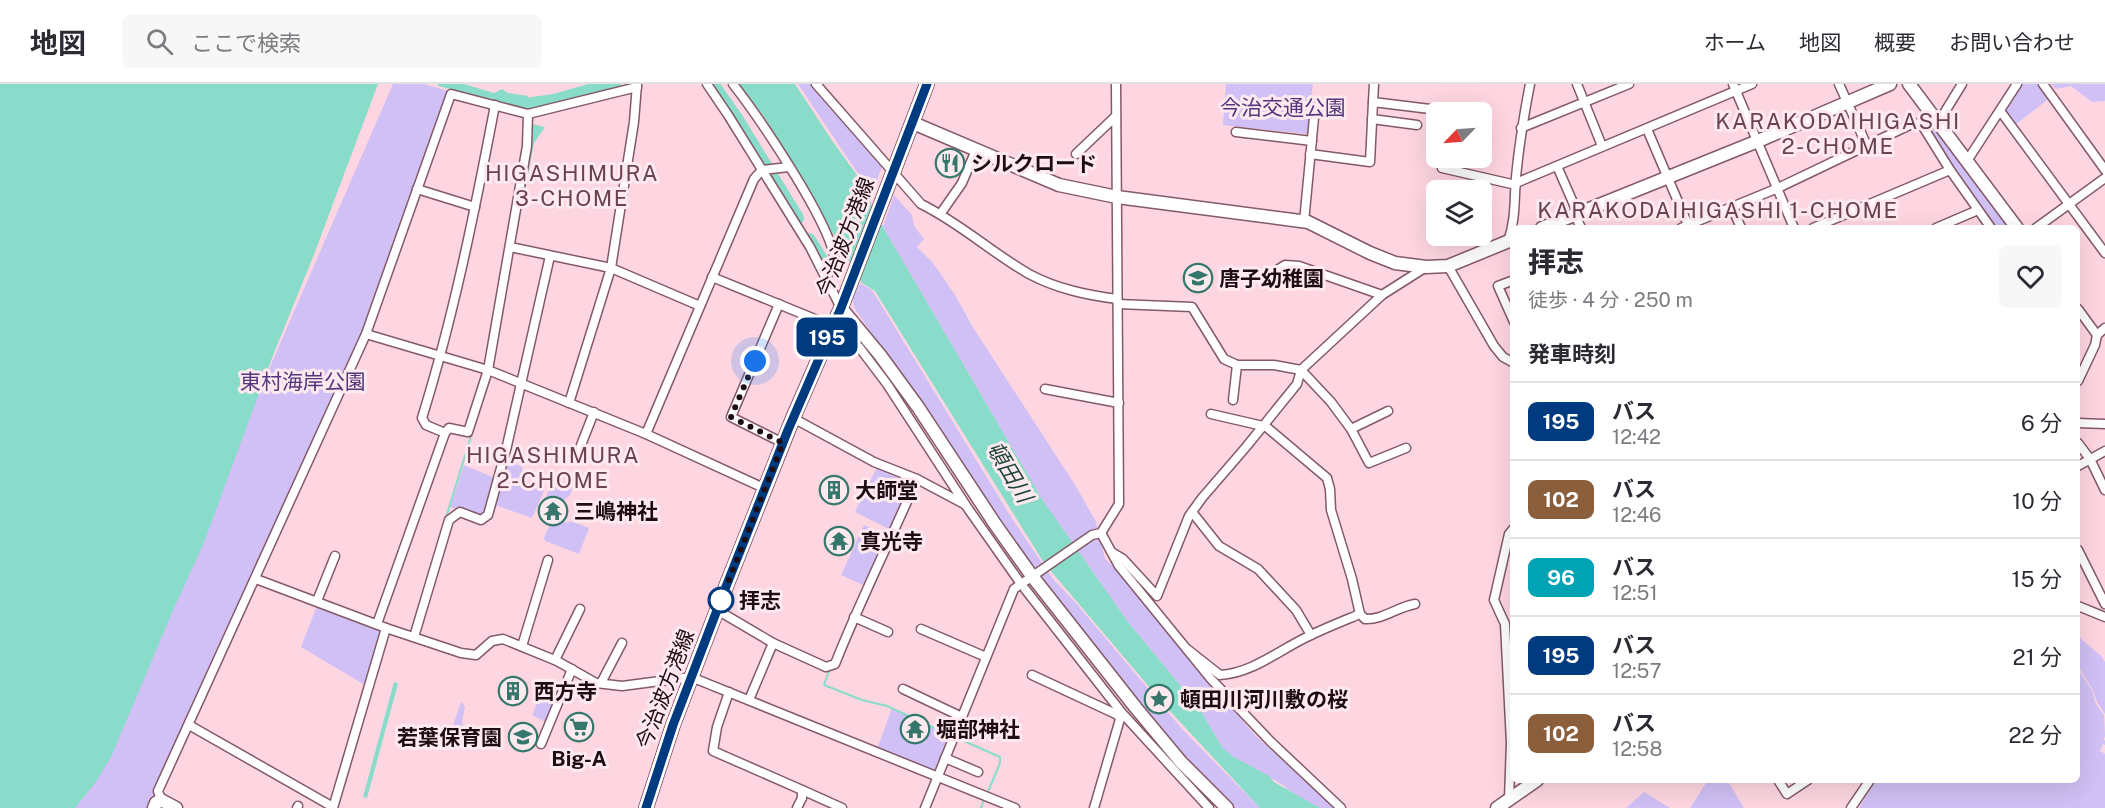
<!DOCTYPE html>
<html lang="ja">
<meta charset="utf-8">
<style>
:root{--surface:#fff;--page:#f7f7f7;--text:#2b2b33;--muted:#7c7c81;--line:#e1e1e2}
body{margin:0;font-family:"Public Sans","Noto Sans JP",sans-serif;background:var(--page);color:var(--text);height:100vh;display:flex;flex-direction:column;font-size:22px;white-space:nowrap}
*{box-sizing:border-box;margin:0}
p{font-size:20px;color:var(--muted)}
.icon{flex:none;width:33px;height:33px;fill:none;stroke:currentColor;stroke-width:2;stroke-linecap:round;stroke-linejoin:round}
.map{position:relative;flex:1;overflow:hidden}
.details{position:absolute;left:1510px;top:141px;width:570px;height:558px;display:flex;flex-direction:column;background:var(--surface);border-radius:9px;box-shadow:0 6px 24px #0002}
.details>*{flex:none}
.badge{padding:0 12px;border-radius:9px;font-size:21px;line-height:39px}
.needle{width:39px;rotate:245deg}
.tools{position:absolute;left:1426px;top:18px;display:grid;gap:12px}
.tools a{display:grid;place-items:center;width:66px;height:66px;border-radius:9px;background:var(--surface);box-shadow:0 6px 24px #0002;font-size:30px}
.you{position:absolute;width:30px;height:30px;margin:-15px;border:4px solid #fff;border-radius:50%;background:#1a73e8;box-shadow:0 0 0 9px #1a73e833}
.map>.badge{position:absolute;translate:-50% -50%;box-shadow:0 0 0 3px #fff}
h2{padding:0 18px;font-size:22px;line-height:54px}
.round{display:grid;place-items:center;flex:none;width:63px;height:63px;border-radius:9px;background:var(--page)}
.overview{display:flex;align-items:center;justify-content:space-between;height:102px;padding:0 18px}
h1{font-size:28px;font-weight:800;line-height:45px}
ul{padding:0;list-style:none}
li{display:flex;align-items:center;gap:18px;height:78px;padding:0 18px;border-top:2px solid var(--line)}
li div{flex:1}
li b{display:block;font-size:22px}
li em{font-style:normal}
li .badge{min-width:66px;font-weight:700;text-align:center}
header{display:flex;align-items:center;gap:36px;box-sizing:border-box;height:84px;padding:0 30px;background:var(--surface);border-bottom:2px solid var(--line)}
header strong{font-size:28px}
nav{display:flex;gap:33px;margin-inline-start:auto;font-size:21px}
.search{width:420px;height:54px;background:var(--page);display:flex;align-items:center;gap:15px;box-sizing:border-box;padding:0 21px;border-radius:9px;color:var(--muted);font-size:22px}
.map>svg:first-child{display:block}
</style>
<header>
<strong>地図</strong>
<div class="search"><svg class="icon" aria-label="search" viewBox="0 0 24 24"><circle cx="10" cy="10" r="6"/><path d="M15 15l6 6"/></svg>ここで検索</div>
<nav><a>ホーム</a><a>地図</a><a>概要</a><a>お問い合わせ</a></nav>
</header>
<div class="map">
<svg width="2105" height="724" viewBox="0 0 2105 724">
<rect width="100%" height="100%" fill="#fed6e1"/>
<g fill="#d0c0f5">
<polygon points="393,0 424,0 448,7 364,247 149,724 73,724 81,717"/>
<polygon points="798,0 812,0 882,83 874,103 857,88"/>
<polygon points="1226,0 1313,0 1307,50 1223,41"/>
<polygon points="2020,0 2041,0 2051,13 2014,42 2005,27"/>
<polygon points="2051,0 2105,0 2105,17 2092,18 2071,2 2056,5"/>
<polygon points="1933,36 2013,144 1996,144 1934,57 1929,41"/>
<polygon points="894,111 912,131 914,142 924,155 917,163 933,179 955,211 974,245 1077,404 1096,438 1105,475 1120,488 1176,559 1255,651 1334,724 1309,724 1283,701 1232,672 1222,663 1199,624 1128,538 1042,415 883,143"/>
<polygon points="860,199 872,206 1013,436 1053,495 1075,518 1183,646 1260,724 1233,724 1174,663 1017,466 855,225 852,215"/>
<polygon points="508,378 521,382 523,387 520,395 542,404 544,407 532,434 495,421"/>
<polygon points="464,381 495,394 485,430 480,433 450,423"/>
<polygon points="877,383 911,400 889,445 855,428"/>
<polygon points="552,396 572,405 570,411 561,419 546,414"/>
<polygon points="582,417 594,423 589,436 575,427"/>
<polygon points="559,436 567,439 571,437 589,444 579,470 545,457 544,454 550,440"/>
<polygon points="864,441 891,454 865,502 841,491"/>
<polygon points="317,522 382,545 365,601 301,563"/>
<polygon points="2078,552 2101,572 2105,578 2105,630 2097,618 2093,606 2078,582"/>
<polygon points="2078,585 2092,606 2096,620 2104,631 2105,652 2103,657 2105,656 2105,661 2103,660 2100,667 2105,670 2105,724 1859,724 1876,696 2078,696"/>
<polygon points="556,599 562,603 547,639 532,631 543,606 541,603"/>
<polygon points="461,618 465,622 462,638 463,642 474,646 476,653 473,658 467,662 451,652 451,647"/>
<polygon points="892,624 952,652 937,689 877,665"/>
<polygon points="1708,696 1727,696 1744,724 1690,724"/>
<polygon points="1644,708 1670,724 1626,724"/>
</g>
<g fill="#89dcca">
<polygon points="0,0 378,0 313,173 272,274 203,461 174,524 111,673 95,699 75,724 0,724"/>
<polygon points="438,0 464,0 494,9 502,5 508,9 528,12 533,20 526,27 492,18 493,16 438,2"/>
<polygon points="739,0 795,0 833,58 857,91 883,143 1042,415 1128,538 1199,624 1222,663 1232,672 1269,692 1274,698 1320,724 1260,724 1168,625 1044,479 875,207 862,199 767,37"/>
<polygon points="532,40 545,43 534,59 496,260"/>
<polygon points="394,598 398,600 367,714 363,713"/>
</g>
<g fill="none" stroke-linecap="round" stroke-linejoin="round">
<g stroke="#89dcca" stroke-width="2">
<polyline points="411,547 472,349"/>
<polyline points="826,586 829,587 824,601 862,616 887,622 952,652"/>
<polyline points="957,654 1000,673 1000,679 987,710"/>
<polyline points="981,724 984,715"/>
</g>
<g stroke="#89dcca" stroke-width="14">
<polyline points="712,0 737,36 797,134"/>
<polyline points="533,20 554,17 614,0"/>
<polyline points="809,156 824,180"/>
</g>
<g stroke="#845967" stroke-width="11">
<g id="street">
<polyline points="707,0 728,31 810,163 841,224"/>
<path d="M733 0C757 31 838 148 835 182L825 193"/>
<path d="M816 0 921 120C960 139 992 169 1029 190 1057 205 1087 211 1117 215"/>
<polyline points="1577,0 1602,62"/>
<polyline points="1733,0 1794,144"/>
<polyline points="1839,0 1867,62"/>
<polyline points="2043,0 2105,86"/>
<polyline points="1373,18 1374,0"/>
<polyline points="2001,28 2105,169"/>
<polyline points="1372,35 1417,41"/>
<polyline points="1938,39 1962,0"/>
<polyline points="1521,44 1629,0"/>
<polyline points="1647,45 1688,141"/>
<polyline points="1236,48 1312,57"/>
<polyline points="1076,70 1116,32"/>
<polyline points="1310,70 1370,78 1373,18 1430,25"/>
<polyline points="1967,77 2017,0"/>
<polyline points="1557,82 1578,130"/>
<polyline points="1442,84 1516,101"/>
<polyline points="1516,99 1752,0"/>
<polyline points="417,105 475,123"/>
<polyline points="1732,123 1741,144"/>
<polyline points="941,129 962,99 976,66"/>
<polyline points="1575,131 1581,144"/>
<polyline points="1304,138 1315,23"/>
<polyline points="1681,144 1778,104 1914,39 1922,41 1950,86 1991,144"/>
<polyline points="1813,144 1950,86"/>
<polyline points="1936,144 1978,126"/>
<polyline points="2036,144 2105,94"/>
<path d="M1508 158C1516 134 1514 117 1516 93 1519 61 1524 31 1530 0"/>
<polyline points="510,163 611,184 700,222"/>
<polyline points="1448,182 1494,262 1503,273 1514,279"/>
<polyline points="1271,190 1285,181 1299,182 1382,211"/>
<polyline points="712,193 832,242"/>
<polyline points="1514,196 1498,202 1514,238"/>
<polyline points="779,220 731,333 783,359"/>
<polyline points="1118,220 1192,223 1224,275 1237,281 1274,281 1301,286 1331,318 1351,345 1369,379 1406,364"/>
<polyline points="2078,225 2097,251"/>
<polyline points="366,250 488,286 646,350 766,405"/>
<polyline points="859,263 887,300 969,426 1019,497"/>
<polyline points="2078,297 2095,261 2097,251 2105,244"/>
<polyline points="1045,305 1119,319"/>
<polyline points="1233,316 1237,281"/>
<polyline points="569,319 611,184 634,38 637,0"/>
<polyline points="1211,330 1263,342"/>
<polyline points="793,334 874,378 917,395 964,420"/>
<polyline points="2078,339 2105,340"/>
<polyline points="1351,345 1388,327"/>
<path d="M445 349 426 341 422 334C454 231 475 126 495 21"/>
<polyline points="646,350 754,95 762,86 789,83"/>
<polyline points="2078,359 2090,375 2105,406"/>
<polyline points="576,374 594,328"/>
<polyline points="2078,382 2105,367"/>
<polyline points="1192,428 1219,462 1258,485 1296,526 1311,551"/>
<polyline points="1101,449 1119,482 1211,595 1271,658 1341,724"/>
<polyline points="2078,466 2105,520"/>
<polyline points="1113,469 1123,475 1157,512 1189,432 1202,414 1246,363 1297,300 1301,286 1382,211 1426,183"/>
<polyline points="256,495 386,544 461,569 476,571 492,557 503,555 557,577 596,599 622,602 691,593 1015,724"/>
<polyline points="1025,505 1122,629 1209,724"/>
<polyline points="317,517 335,472"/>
<polyline points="2078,522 2105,533"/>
<polyline points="717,526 773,559 749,616"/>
<path d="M1360 530 1365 535C1383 536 1397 523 1415 520"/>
<polyline points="854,533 888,548"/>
<polyline points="377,540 445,349 449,344 468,348 488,286 527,62 528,30"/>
<polyline points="921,545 986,573"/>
<polyline points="414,553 449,436 460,428 481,436 488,431 506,366 550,172"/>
<path d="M773 559 826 583 835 580C860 517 890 457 917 395"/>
<polyline points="522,562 548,476"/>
<path d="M1187 565 1220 591C1253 589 1279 566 1309 552 1325 544 1343 537 1360 530L1352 495 1331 426 1330 405 1327 394 1264 341"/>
<polyline points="555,576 580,525"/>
<polyline points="1032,591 1118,631"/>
<polyline points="601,599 622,559"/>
<polyline points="903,605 962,633"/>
<polyline points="729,608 717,643 713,667 802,706 802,714 797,724"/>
<polyline points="189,641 333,723"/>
<polyline points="541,660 572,585"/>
<polyline points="945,674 978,688"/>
<polyline points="1778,696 1787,710 1808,696"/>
<polyline points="802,706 842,724"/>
<polyline points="1509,715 1511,659 1505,540 1494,516 1509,450 1514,444"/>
<polyline points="161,716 158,707 366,250 451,10 528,30 637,3"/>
<polyline points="297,724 298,722"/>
<polyline points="333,724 386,544"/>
<polyline points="925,724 1014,505 1092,451 1101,449 1119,420 1116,0"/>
<polyline points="1094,724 1120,635 1116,627"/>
<polyline points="1851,724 1870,696"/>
</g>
</g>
<g stroke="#845967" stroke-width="15">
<g id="secondary">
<polyline points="1909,0 2017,144"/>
<polyline points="913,39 1059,101 1117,113 1308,138 1370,169 1395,179 1426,183 1448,182 1514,155"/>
<polyline points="1542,144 1758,57 1890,0"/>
<polyline points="841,224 880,271 918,323 995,440 1032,492 1136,624 1181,678 1227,724"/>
<polyline points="154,724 156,719 161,716 176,724"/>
<polyline points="1497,724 1537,696"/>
</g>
</g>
<g stroke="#845967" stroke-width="16">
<polyline id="primary" points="646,724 673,641 727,500 793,334 841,224 927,0"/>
</g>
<use href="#street" stroke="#fff" stroke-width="8"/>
<use href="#secondary" stroke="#fff" stroke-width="12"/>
<use href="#primary" stroke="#fff" stroke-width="14"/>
</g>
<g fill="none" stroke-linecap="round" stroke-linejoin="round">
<g stroke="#fff" stroke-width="14">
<polyline id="line" points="646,724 673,641 727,500 788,346 841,224 927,0"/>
</g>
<use href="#line" stroke="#003b80" stroke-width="9"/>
<polyline stroke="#1e0e13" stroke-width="6" stroke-dasharray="0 10.8" points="721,516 783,359 731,333 755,277"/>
</g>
<defs>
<g id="restaurant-ring" transform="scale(1.5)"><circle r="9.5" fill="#fee9ef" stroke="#35786b" stroke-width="1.5"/><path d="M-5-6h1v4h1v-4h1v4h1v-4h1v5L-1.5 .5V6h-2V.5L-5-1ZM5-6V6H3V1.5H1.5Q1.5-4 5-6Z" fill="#35786b"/></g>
<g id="school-ring" transform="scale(1.5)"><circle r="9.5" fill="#fee9ef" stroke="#35786b" stroke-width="1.5"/><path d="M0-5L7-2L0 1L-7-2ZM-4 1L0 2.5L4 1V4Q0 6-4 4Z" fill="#35786b"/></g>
<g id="building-ring" transform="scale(1.5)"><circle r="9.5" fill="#fee9ef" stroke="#35786b" stroke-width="1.5"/><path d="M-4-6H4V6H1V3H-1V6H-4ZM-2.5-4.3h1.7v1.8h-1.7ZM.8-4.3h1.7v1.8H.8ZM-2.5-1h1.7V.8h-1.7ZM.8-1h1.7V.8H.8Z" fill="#35786b"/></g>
<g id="temple-ring" transform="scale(1.5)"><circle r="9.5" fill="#fee9ef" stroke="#35786b" stroke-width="1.5"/><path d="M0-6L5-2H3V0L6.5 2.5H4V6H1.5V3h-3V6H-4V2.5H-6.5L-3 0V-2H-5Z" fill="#35786b"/></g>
<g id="sight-ring" transform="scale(1.5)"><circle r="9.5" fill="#fee9ef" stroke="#35786b" stroke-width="1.5"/><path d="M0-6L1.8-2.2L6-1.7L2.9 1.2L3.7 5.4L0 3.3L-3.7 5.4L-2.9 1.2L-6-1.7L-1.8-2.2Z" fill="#35786b"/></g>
<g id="supermarket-ring" transform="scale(1.5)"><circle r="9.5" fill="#fee9ef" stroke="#35786b" stroke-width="1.5"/><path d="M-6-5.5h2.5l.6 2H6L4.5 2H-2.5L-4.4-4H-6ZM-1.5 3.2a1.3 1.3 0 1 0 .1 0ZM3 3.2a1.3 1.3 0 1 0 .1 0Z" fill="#35786b"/></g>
</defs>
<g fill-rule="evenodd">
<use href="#restaurant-ring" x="950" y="79"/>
<use href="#school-ring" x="1198" y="194"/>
<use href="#building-ring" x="834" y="406"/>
<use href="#temple-ring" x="553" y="427"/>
<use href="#temple-ring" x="839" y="457"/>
<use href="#building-ring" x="513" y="607"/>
<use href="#sight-ring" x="1159" y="615"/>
<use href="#supermarket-ring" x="579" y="643"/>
<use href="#temple-ring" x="915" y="645"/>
<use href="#school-ring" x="523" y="653"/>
</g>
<circle fill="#fff" stroke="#003b80" stroke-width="3" cx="721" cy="516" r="12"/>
<g text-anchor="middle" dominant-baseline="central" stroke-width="6" stroke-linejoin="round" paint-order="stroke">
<g font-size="21" fill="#52377e" stroke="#fee9ef">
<text x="1283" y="23">今治交通公園</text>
<text x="303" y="297">東村海岸公園</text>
</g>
<g font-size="21" font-weight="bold" fill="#1e0e13" stroke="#fee9ef" text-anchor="start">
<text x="971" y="79">シルクロード</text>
<text x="1219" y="194">唐子幼稚園</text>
<text x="855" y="406">大師堂</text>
<text x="574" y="427">三嶋神社</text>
<text x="860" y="457">真光寺</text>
<text x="534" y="607">西方寺</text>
<text x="1180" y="615">頓田川河川敷の桜</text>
<text x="936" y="645">堀部神社</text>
<text x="502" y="653" text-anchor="end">若葉保育園</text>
<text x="579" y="674" text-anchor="middle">Big-A</text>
</g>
<g font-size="21" fill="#1e0e13" stroke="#fee9ef">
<text transform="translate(845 153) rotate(-69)">今治波方港線</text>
<text transform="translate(665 605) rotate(-69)">今治波方港線</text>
</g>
<g font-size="21" font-weight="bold" fill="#1e0e13" stroke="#fee9ef" text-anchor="start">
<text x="739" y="516">拝志</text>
</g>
<g font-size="22" letter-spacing="1.5" fill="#6b424f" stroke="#fee9ef">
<text x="1838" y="37">KARAKODAIHIGASHI<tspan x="1838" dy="25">2-CHOME</tspan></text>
<text x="572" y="89">HIGASHIMURA<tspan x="572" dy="25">3-CHOME</tspan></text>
<text x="1718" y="126">KARAKODAIHIGASHI 1-CHOME</text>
<text x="553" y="371">HIGASHIMURA<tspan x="553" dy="25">2-CHOME</tspan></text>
</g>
<g font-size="22" font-style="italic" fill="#1f463e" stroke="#fee9ef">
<text transform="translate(1010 388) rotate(59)">頓田川</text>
</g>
</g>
</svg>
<div class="tools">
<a><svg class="needle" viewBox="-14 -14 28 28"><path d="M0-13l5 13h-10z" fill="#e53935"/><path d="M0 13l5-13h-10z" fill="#7c7c81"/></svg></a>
<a><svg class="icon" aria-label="layers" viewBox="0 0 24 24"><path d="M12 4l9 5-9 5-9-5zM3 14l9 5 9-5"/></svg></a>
</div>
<div class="you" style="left:755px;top:277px"></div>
<b class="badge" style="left:827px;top:253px;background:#003b80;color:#fff">195</b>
<section class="details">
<div class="overview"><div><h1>拝志</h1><p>徒歩 · 4 分 · 250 m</p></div><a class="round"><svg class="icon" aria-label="heart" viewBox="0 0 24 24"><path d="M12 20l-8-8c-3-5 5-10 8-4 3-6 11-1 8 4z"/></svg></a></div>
<h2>発車時刻</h2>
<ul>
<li><span class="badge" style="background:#003b80;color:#fff">195</span><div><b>バス</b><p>12:42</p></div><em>6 分</em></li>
<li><span class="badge" style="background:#8b5e3c;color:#fff">102</span><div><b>バス</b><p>12:46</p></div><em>10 分</em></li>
<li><span class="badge" style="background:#00a3b4;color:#fff">96</span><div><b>バス</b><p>12:51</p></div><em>15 分</em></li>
<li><span class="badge" style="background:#003b80;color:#fff">195</span><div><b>バス</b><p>12:57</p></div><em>21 分</em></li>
<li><span class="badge" style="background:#8b5e3c;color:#fff">102</span><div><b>バス</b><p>12:58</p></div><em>22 分</em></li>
</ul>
</section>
</div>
